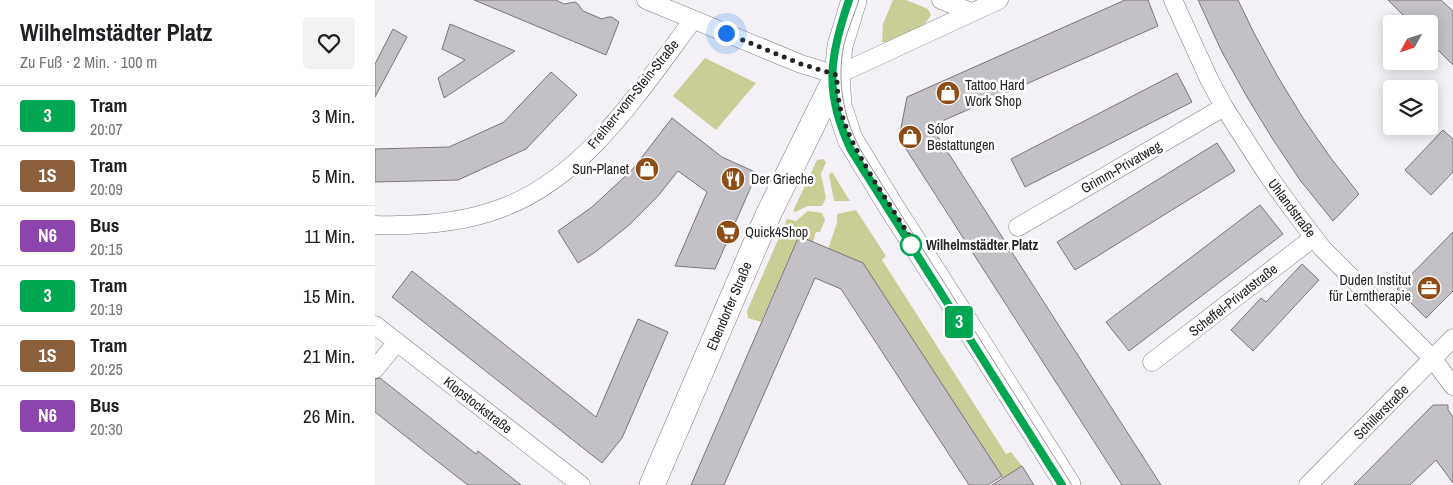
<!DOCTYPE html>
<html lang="de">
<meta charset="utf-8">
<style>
:root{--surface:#fff;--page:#f2f2f2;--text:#202124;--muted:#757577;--line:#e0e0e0}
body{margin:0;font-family:"Archivo Narrow",sans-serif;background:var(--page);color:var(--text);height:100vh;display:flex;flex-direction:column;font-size:19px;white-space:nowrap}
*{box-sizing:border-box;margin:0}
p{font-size:16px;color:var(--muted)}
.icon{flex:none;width:28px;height:28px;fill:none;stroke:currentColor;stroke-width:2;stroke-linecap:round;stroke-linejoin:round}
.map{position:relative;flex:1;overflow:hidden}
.drawer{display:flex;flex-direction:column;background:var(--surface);width:375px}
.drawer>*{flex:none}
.badge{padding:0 10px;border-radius:4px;font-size:18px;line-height:32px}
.needle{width:32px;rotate:230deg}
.fabs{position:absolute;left:1008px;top:15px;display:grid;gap:10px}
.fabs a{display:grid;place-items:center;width:55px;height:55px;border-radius:5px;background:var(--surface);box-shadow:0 2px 12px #0003;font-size:25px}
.you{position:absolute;width:25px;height:25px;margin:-12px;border:4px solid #fff;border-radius:50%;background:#1a73e8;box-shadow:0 0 0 8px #1a73e833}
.map>.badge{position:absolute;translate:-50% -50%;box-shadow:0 0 0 2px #fff}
.round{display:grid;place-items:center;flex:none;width:52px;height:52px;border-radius:5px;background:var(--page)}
.summary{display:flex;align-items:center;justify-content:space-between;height:85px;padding:0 20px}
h1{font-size:24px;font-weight:800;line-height:38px}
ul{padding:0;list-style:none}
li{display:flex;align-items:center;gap:15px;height:60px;padding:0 20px;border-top:1px solid var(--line)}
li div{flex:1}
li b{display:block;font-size:19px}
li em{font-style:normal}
li .badge{min-width:55px;font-weight:700;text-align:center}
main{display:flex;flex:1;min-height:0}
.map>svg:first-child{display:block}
</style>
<main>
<section class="drawer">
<div class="summary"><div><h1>Wilhelmstädter Platz</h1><p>Zu Fuß · 2 Min. · 100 m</p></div><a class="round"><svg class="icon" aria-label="heart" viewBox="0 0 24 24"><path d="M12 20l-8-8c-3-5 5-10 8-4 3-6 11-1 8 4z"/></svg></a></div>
<ul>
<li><span class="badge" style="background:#00a651;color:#fff">3</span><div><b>Tram</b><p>20:07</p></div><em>3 Min.</em></li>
<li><span class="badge" style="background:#8b5e3c;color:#fff">1S</span><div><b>Tram</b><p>20:09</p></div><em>5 Min.</em></li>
<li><span class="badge" style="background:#8e44ad;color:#fff">N6</span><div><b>Bus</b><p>20:15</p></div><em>11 Min.</em></li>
<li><span class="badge" style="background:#00a651;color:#fff">3</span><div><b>Tram</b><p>20:19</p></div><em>15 Min.</em></li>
<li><span class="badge" style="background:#8b5e3c;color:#fff">1S</span><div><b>Tram</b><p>20:25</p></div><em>21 Min.</em></li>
<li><span class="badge" style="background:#8e44ad;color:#fff">N6</span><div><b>Bus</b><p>20:30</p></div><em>26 Min.</em></li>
</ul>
</section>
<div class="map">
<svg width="1078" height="485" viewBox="0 0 1078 485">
<rect width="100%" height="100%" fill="#f4f1f6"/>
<g fill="#cacd95">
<polygon points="518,0 531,0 553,9 556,15 549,25 511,42 507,42 508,24"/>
<polygon points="330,58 381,83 341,130 298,96"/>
<polygon points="448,159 451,162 446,174 451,198 447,206 433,206 420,212 418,211 442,160"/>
<polygon points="457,172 475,201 459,201 454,175"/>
<polygon points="481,210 511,256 507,260 631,454 636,452 647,466 626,479 627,476 453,249 462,223 462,214"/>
<polygon points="433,211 447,213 450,220 445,232 441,232 438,242 424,236 386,322 373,318 372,311 412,219 421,221"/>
</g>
<g fill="#c4c1c6" stroke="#7a777c">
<polygon points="99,0 181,0 189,4 200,2 203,4 208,11 227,19 233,17 237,17 244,22 231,55"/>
<polygon points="750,0 773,0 783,26 556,126 786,485 747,485 524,138 532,97"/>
<polygon points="823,0 863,0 880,35 903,77 928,118 955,157 984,194 958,221 925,180 897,138 872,97 847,52"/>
<polygon points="1013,0 1066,0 1078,11 1078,65 1054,41 1054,24 1037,24"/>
<polygon points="75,24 140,51 69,98 63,78 90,60 67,49"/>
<polygon points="18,29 32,37 0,97 0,64"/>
<polygon points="176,72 202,95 151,149 83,180 0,182 0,149 74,147 129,122"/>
<polygon points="802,73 817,102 650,187 636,159"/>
<polygon points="297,118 347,157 382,173 340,269 300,266 332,192 303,171 283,196 253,226 219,253 203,263 183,231 217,207 257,170"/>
<polygon points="1068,130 1078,139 1078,172 1056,195 1030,170"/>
<polygon points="842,143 860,171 700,270 682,242"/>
<polygon points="885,205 908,234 754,351 731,322"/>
<polygon points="1078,232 1078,291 1051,318 1022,289"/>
<polygon points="424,236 488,263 627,476 613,485 594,485 466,289 440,278 349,485 316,485"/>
<polygon points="927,264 944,280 878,351 856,330 886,298 891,302"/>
<polygon points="37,271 221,417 263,319 293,332 247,438 227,463 17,297"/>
<polygon points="5,378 101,454 103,451 146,485 93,485 81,476 0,412 0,379"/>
<polygon points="1058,405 1073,405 1073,410 1078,417 1078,483 1061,460 1035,485 979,485"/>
<polygon points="647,466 659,485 617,485"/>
</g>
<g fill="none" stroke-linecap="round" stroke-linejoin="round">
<g stroke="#807d82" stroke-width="19">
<g id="street">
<polyline points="271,0 426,64 462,75 624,0"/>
<polyline points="566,0 596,12"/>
<polyline points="798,0 834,79 849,107 892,174 915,206 947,248 1058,359 1078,386"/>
<path d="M0 225C40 226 87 223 124 209 210 179 266 89 318 20"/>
<polyline points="643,227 849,107"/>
<polyline points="0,325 206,485"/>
<polyline points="777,362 938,238"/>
<polyline points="0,369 22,342"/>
<polyline points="933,485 1078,338"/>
</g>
</g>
<g stroke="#807d82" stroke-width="26">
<g id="secondary">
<polyline points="479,0 465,46 462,75 464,106 475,139 517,208 581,307 693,485"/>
<polyline points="277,485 393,215 462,75"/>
</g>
</g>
<use href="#street" stroke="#fff" stroke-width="18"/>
<use href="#secondary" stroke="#fff" stroke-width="25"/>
<g stroke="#969498" stroke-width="1">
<path d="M474 0C454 58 449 93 476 150L687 485"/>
<path d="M484 0C479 15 473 29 469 44 461 83 469 122 489 156L697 485"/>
</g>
</g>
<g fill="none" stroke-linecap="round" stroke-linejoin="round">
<g stroke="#fff" stroke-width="11">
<path id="line" d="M474 0C454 58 449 93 476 150L687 485"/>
</g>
<use href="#line" stroke="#00a651" stroke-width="8"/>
<path stroke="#242325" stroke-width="5" stroke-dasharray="0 9" d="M351 33 426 64 462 75C461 118 479 146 500 182 513 202 526 223 540 244L536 245"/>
</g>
<defs>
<g id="shop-disc" transform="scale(1.25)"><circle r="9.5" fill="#8d4d16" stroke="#fff"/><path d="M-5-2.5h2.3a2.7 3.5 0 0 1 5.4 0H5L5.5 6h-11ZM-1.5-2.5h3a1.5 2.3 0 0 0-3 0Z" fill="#fff"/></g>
<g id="restaurant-disc" transform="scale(1.25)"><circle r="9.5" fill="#8d4d16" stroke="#fff"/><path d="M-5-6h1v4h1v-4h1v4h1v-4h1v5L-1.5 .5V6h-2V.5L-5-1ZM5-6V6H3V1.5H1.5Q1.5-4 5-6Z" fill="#fff"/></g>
<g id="supermarket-disc" transform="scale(1.25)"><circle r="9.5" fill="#8d4d16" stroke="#fff"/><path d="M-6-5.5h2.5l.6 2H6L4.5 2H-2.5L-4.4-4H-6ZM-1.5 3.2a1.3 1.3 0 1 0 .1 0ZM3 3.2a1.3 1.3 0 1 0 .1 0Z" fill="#fff"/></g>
<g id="office-disc" transform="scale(1.25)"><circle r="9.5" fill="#8d4d16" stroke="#fff"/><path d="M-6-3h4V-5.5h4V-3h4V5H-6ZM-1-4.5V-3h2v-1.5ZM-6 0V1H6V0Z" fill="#fff"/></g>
</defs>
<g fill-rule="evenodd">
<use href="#shop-disc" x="573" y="93"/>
<use href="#shop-disc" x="535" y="137"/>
<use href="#shop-disc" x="272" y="169"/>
<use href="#restaurant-disc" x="358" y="179"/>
<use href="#supermarket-disc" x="353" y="232"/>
<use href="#office-disc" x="1054" y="288"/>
</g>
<circle fill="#fff" stroke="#00a651" stroke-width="2.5" cx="536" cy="245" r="10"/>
<g text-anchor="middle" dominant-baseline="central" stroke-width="5" stroke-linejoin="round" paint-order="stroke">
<g font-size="14" fill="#242325" stroke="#fff" text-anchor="start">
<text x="590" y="85">Tattoo Hard<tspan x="590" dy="16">Work Shop</tspan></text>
<text x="552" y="129">Sólor<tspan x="552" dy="16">Bestattungen</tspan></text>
<text x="254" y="169" text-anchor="end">Sun-Planet</text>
<text x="376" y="179">Der Grieche</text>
<text x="370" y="232">Quick4Shop</text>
<text x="1036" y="280" text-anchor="end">Duden Institut<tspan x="1036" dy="16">für Lerntherapie</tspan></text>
</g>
<g font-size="14" fill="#242325" stroke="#fff">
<text transform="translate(258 94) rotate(-51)">Freiherr-vom-Stein-Straße</text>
<text transform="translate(746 167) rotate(-30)">Grimm-Privatweg</text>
<text transform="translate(917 208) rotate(53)">Uhlandstraße</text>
<text transform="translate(858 300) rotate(-38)">Scheffel-Privatstraße</text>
<text transform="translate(354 306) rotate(-67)">Ebendorfer Straße</text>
<text transform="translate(103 405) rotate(38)">Klopstockstraße</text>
<text transform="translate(1006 412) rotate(-45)">Schillerstraße</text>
</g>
<g font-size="14" font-weight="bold" fill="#242325" stroke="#fff" text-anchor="start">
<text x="551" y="245">Wilhelmstädter Platz</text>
</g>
</g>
</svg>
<div class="fabs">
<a><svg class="needle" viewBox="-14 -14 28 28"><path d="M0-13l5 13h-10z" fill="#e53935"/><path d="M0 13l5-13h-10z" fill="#757577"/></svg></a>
<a><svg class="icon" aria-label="layers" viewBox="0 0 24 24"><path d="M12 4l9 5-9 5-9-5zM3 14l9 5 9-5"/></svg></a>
</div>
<div class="you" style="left:351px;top:33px"></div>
<b class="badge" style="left:584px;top:322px;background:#00a651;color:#fff">3</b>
</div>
</main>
